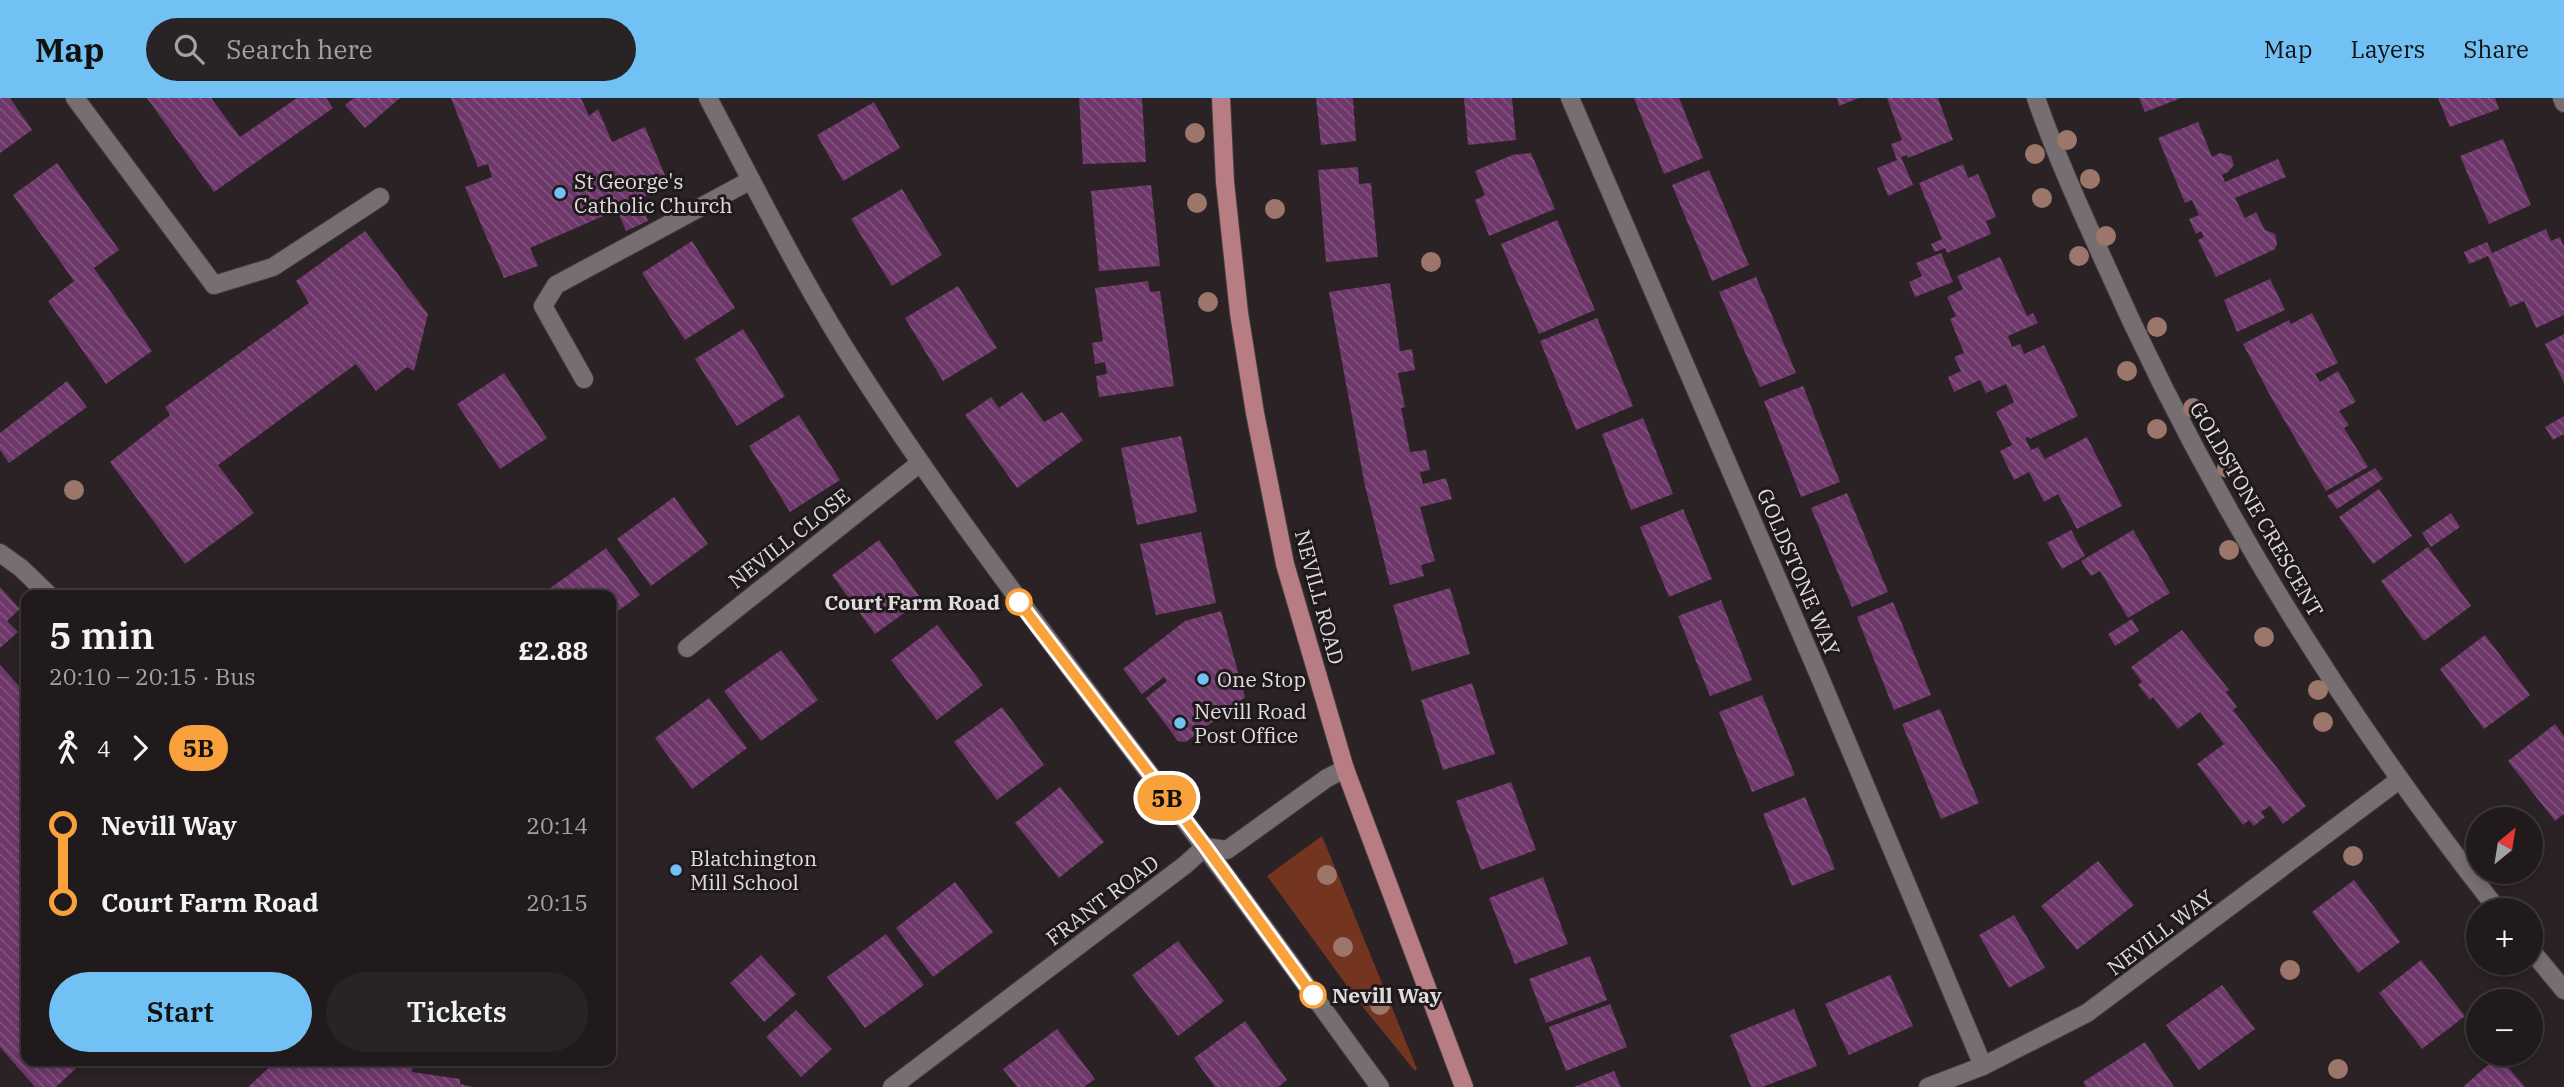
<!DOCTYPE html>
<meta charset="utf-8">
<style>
:root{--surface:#201a1c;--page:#282325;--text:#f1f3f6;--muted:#a2a1a3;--line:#3d383b;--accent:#72c1f5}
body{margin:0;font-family:"IBM Plex Serif",serif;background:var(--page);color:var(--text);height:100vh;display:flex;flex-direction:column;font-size:26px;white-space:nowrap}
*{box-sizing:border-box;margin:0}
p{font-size:23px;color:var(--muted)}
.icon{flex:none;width:38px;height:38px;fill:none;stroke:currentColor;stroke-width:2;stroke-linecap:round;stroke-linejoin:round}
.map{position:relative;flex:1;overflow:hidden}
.side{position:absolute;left:21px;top:492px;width:595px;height:476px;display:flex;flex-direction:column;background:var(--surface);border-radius:14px;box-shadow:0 4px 10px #0003,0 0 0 2px var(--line)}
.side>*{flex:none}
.badge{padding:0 14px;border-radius:23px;font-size:24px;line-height:46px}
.needle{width:46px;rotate:30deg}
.buttons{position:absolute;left:2466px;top:709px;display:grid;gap:14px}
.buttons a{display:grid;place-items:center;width:77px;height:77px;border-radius:50%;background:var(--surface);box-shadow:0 4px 10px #0003,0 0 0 2px var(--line);font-size:35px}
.map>.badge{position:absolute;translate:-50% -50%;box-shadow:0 0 0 4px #fff}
.legs{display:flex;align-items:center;gap:10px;height:77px;padding:0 28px;font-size:23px}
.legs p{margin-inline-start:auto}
.head{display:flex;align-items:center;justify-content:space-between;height:119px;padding:0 28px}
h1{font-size:38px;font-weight:600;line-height:52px}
.cta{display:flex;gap:14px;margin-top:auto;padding:14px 28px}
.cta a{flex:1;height:80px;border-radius:42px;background:var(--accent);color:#111;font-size:28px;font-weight:600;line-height:80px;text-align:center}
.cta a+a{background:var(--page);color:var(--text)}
ul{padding:0 28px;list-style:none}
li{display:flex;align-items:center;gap:24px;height:77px;font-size:26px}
li i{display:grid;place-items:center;width:10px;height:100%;margin:0 9px;background:currentColor}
li i::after{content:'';width:18px;height:18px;margin:-9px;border:5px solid;border-radius:50%;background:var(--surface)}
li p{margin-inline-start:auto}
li:first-child i{background:linear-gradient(#0000 50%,currentColor 0)}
li:last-child i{background:linear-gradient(currentColor 50%,#0000 0)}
header{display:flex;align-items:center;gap:42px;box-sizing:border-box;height:98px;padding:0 35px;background:var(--accent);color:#111}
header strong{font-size:33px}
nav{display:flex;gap:38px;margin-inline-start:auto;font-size:24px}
.search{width:490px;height:63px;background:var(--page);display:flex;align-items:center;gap:18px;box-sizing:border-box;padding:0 24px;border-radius:38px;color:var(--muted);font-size:26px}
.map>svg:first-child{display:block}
</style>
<header>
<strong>Map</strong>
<div class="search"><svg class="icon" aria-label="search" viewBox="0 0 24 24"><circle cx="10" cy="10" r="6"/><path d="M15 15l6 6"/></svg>Search here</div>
<nav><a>Map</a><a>Layers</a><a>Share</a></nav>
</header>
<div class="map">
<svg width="2564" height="989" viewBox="0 0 2564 989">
<defs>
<pattern id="building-back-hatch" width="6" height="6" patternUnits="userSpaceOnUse" patternTransform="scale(1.75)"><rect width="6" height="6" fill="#6e3769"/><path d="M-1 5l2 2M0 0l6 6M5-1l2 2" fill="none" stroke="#82537e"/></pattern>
</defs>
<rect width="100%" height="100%" fill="#2a2225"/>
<polygon fill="#743520" points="1322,738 1417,971 1415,973 1358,903 1267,778"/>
<g fill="url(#building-back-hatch)">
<polygon points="0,0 10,0 32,32 0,55"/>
<polygon points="147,0 211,0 240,39 297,0 326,0 333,10 214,94"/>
<polygon points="354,0 400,0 365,30 345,7"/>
<polygon points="451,0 581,0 589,18 598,11 612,44 645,29 669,87 639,101 648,123 626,133 617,112 530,150 538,168 504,180 465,89 492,79 488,66 478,69"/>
<polygon points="1079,0 1142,0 1146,64 1083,66"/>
<polygon points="1316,0 1353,0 1356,43 1321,47"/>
<polygon points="1464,0 1512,0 1516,42 1468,47"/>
<polygon points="1634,0 1679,0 1703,60 1664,76"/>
<polygon points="1837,0 1859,0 1839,8"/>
<polygon points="1887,0 1938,0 1953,42 1908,60 1907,57 1901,59 1913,87 1888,98 1877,70 1897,62 1891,46 1902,42"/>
<polygon points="2139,0 2181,0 2145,14"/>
<polygon points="2438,0 2495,0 2499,11 2450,29"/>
<polygon points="874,4 900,50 843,83 817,37"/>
<polygon points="2198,24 2212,59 2220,55 2231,58 2234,67 2228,74 2222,77 2225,84 2278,61 2286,79 2235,100 2245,120 2256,114 2265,132 2275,136 2277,146 2275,151 2216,179 2198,142 2204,139 2201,133 2196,136 2189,121 2199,117 2192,102 2185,105 2158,40"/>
<polygon points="2503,41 2531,107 2489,126 2460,58"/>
<polygon points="1531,55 1555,111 1489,138 1475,102 1485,97 1475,73 1512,57"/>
<polygon points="57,65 119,152 94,170 152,253 106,286 48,203 74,183 13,97"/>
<polygon points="1963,66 1968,80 1978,76 1987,96 1996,119 1986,123 1991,136 1947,155 1945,150 1935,154 1931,146 1942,141 1919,85"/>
<polygon points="1358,69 1359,86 1371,85 1378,159 1326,164 1318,72"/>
<polygon points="1709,72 1749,167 1712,183 1672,87"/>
<polygon points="1151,87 1160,168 1099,173 1091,93"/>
<polygon points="902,91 942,157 892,188 851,121"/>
<polygon points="1557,122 1595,212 1539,236 1501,146"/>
<polygon points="2546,131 2551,143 2560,139 2564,149 2564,217 2536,230 2524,203 2510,209 2488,158 2469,166 2464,154 2487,144 2492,155"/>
<polygon points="365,133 428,216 414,273 407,269 376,293 356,266 218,367 254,415 185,466 110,364 170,317 165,309 309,205 296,183"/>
<polygon points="692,143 735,210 685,242 642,175"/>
<polygon points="1941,155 1953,184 1915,199 1909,184 1922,178 1916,165"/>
<polygon points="2000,159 2027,218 2033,215 2038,225 2008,238 2012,249 2020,246 2024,256 2044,247 2078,318 2030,341 2029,339 2025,340 2031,352 2038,349 2045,361 2087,339 2122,408 2077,431 2058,396 2044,404 2029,374 2014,382 2000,353 2012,347 1996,314 2014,304 2006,286 1986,295 1980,282 1954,294 1948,279 1961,273 1954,259 1964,255 1950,221 1956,218 1947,199 1963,191 1957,178"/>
<polygon points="1756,179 1796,275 1760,289 1719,194"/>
<polygon points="2270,181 2285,212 2237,234 2224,202"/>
<polygon points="1148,183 1150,194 1160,193 1174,288 1099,299 1096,278 1107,276 1105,264 1095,266 1092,245 1103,243 1095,190"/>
<polygon points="1390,185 1400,253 1412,251 1415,272 1398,275 1405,309 1401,310 1410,354 1426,352 1430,372 1420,374 1423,386 1446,380 1452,401 1420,409 1435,463 1421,467 1424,478 1390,487 1365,388 1329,194"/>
<polygon points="958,188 997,250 943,283 905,220"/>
<polygon points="2312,215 2338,265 2315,276 2320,284 2338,273 2356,304 2339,313 2349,327 2344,330 2368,369 2326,393 2272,301 2243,246 2289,222 2291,226"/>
<polygon points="1597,220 1633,308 1576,332 1540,243"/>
<polygon points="743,231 785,298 737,328 695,261"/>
<polygon points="2564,236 2564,285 2545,246"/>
<polygon points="504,275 547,340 500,371 457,306"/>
<polygon points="67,283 87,309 9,365 0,352 0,335"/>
<polygon points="1803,288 1840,384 1801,399 1764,303"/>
<polygon points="1022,294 1044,324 1062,314 1083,342 1017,390 965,317 991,299 999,310"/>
<polygon points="799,317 840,382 790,414 749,348"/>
<polygon points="2564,318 2564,336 2553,342 2545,329"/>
<polygon points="1643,320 1673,396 1631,412 1602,336"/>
<polygon points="1181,338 1197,414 1137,427 1121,350"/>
<polygon points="2375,370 2383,381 2337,411 2327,398"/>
<polygon points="2379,391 2412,438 2373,466 2339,419"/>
<polygon points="1847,395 1888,494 1852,509 1811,410"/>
<polygon points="674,399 708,446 651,488 617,441"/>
<polygon points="1683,411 1712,481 1669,499 1640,429"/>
<polygon points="2451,415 2460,429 2431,449 2422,435"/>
<polygon points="2071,432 2085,458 2062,471 2047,445"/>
<polygon points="2133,432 2170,495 2128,520 2100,473 2091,478 2081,463"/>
<polygon points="1201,434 1216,505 1156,517 1140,446"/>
<polygon points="879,442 922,502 875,536 832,477"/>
<polygon points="2428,449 2471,508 2424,543 2381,483"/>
<polygon points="606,450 640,497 611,518 611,497 553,497 549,491"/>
<polygon points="0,489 20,511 7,523 18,534 0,550"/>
<polygon points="1450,490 1470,556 1412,573 1393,507"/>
<polygon points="1721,502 1752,582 1710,598 1678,518"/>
<polygon points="1893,504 1931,597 1894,612 1857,519"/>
<polygon points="1221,513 1245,599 1186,644 1178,643 1146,600 1167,583 1164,579 1142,596 1123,571 1185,523"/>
<polygon points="2132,521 2139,533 2115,548 2108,536"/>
<polygon points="937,527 983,587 937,622 891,562"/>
<polygon points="2182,532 2229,592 2226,594 2237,609 2233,612 2306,708 2283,726 2270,708 2261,714 2265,719 2254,728 2249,722 2243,727 2197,666 2224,646 2200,614 2178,631 2153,599 2150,602 2138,587 2142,584 2131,569"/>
<polygon points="2485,537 2530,597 2484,631 2440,571"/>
<polygon points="781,552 818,602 761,643 724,593"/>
<polygon points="0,567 26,596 26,962 85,962 56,989 35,989 0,949"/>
<polygon points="1472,585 1495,656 1443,672 1421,602"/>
<polygon points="1762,597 1795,677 1752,694 1719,614"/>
<polygon points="709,600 747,650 692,691 655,640"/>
<polygon points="1002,609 1044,667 997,702 954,644"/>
<polygon points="1940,611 1979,705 1941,721 1902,626"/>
<polygon points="2555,626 2564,638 2564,716 2555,723 2508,663"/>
<polygon points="1511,684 1536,752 1481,772 1456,703"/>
<polygon points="1060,689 1104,744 1059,780 1015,725"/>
<polygon points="1805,699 1835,771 1792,788 1763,716"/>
<polygon points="2098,763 2134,807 2077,852 2041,808"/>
<polygon points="1543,779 1568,846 1515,866 1489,800"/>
<polygon points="2354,782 2400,844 2358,875 2312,814"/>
<polygon points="955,784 993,834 933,879 896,830"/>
<polygon points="2014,817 2045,870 2009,890 1979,837"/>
<polygon points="886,836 924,887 865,930 827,879"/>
<polygon points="1178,843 1224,903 1178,938 1132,877"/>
<polygon points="761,857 796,896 764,924 730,885"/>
<polygon points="1590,858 1607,902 1546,925 1529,881"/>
<polygon points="2421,862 2465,918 2422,951 2379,895"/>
<polygon points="1890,877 1913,928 1849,957 1825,906"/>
<polygon points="2222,887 2255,931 2199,972 2166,927"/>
<polygon points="1610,906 1627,949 1566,973 1549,929"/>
<polygon points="1794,911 1817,968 1762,989 1751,989 1730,937"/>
<polygon points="796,912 832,951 801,979 766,939"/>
<polygon points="1245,923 1287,982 1278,989 1215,989 1194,960"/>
<polygon points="1057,931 1095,981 1084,989 1017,989 1003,971"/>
<polygon points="2145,944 2174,989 2086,989 2083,984"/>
<polygon points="2498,958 2525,989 2463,989"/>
<polygon points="273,962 413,962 412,974 460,981 460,986 474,989 248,989 275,964"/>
<polygon points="1614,973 1621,989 1574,989"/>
</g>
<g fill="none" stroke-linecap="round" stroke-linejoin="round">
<g stroke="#443e40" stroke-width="20">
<g id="lane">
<polyline points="214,187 273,169 380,99"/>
<polyline points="584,281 543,208 556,187 751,82"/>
<polyline points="0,455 21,470 49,497"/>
</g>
</g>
<g stroke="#443e40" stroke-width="20">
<g id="street">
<polyline points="75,0 214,187"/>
<path d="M708 0C757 92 803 186 860 274 966 439 1089 593 1206 751 1265 829 1322 910 1380 989"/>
<polyline points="1570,0 1821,582 1983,968"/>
<path d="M2036 0C2055 55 2079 108 2103 161 2206 394 2340 612 2498 812"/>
<polyline points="2562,0 2564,5"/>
<polyline points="687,550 920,365"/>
<polyline points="2530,851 2564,892"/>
<polyline points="892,989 1185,767 1205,749 1227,752 1327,680 1345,671"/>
<polyline points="1928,989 1983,968 2087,915 2399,682"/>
</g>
</g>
<g stroke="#443e40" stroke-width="20">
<polyline id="primary" points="1221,0 1225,84 1239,215 1255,315 1285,466 1345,671 1464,989"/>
</g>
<use href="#lane" stroke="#776e71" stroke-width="18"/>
<use href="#street" stroke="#776e71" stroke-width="18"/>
<use href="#primary" stroke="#b87d82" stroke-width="18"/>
</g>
<g fill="#9c766b">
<circle cx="1195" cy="35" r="10"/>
<circle cx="2067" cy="42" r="10"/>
<circle cx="2035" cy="56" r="10"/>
<circle cx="2090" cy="81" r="10"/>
<circle cx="2042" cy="100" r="10"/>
<circle cx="1197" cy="105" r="10"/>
<circle cx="1275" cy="111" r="10"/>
<circle cx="2106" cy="138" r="10"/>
<circle cx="2079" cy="158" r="10"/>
<circle cx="1431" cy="164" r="10"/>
<circle cx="1208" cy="204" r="10"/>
<circle cx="2157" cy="229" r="10"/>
<circle cx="2127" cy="273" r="10"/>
<circle cx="2193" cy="310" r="10"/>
<circle cx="2157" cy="331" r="10"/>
<circle cx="2227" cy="370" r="10"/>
<circle cx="74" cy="392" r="10"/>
<circle cx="2229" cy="452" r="10"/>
<circle cx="2264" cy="539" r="10"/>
<circle cx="2318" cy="592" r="10"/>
<circle cx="2323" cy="624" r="10"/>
<circle cx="2353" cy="758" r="10"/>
<circle cx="1327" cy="777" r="10"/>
<circle cx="1343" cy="849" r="10"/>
<circle cx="2290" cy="872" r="10"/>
<circle cx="1380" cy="907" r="10"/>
<circle cx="2338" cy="971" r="10"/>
</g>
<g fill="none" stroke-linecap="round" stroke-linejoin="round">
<g stroke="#fff" stroke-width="16">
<polyline id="line-1" points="1019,504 1205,748 1313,897"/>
</g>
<use href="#line-1" stroke="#f9a23c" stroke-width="10"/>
</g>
<g fill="#72c1f5" stroke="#20191c" stroke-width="2.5">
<circle cx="560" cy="95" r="7"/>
<circle cx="1203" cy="581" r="7"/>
<circle cx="1180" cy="625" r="7"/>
<circle cx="676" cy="772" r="7"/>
</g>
<g fill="#fff" stroke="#f9a23c" stroke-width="3.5">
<circle cx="1019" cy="504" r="12"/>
<circle cx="1313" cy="897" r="12"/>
</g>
<g text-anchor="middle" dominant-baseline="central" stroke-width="6" stroke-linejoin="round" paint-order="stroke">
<g font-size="21" fill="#e0dbdd" stroke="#20191c" text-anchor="start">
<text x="574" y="83">St George's<tspan x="574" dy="24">Catholic Church</tspan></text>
<text x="1217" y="581">One Stop</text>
<text x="1194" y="613">Nevill Road<tspan x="1194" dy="24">Post Office</tspan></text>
<text x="690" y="760">Blatchington<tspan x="690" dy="24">Mill School</tspan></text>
</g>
<g font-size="21" fill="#e0dbdd" stroke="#20191c">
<text transform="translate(2257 411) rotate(60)">GOLDSTONE CRESCENT</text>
<text transform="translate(789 440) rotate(-38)">NEVILL CLOSE</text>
<text transform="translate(1799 474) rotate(67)">GOLDSTONE WAY</text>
<text transform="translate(1320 499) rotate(75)">NEVILL ROAD</text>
<text transform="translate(1102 802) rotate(-37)">FRANT ROAD</text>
<text transform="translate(2160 834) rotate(-37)">NEVILL WAY</text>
</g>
<g font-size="21" font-weight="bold" fill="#e0dbdd" stroke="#20191c" text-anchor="end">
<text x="1000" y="504">Court Farm Road</text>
<text x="1332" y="897" text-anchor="start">Nevill Way</text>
</g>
</g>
</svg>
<div class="buttons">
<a><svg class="needle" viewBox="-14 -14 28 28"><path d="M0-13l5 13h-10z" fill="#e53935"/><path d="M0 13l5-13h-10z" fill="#a2a1a3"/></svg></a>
<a>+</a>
<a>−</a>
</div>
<b class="badge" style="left:1167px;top:700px;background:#f9a23c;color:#111">5B</b>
<section class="side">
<div class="head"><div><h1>5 min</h1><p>20:10 – 20:15 · Bus</p></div><b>£2.88</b></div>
<div class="legs"><svg class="icon" aria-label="walk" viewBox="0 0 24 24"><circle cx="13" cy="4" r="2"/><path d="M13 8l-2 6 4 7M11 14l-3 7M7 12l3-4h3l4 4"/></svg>4<svg class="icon" aria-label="forward" viewBox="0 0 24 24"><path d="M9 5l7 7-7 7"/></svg><b class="badge" style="background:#f9a23c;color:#111">5B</b></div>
<ul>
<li><i style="color:#f9a23c"></i><b>Nevill Way</b><p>20:14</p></li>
<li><i style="color:#f9a23c"></i><b>Court Farm Road</b><p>20:15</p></li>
</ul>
<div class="cta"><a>Start</a><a>Tickets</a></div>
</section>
</div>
